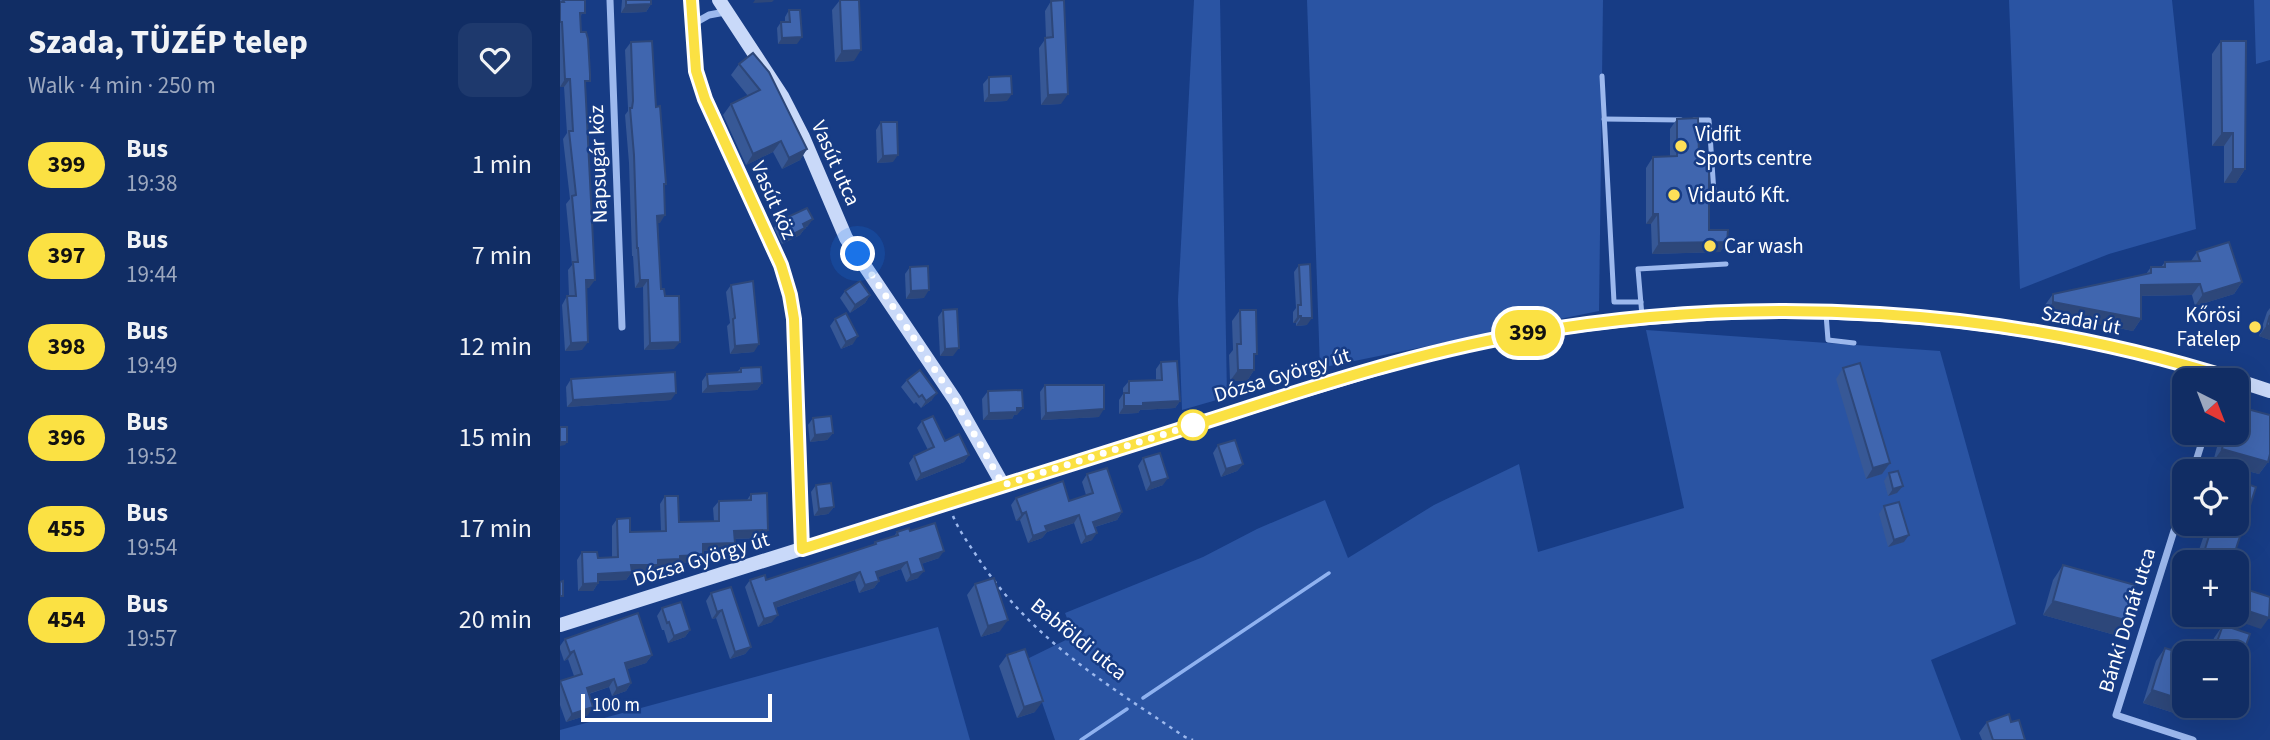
<!DOCTYPE html>
<meta charset="utf-8">
<style>
:root{--surface:#112d64;--page:#1e396d;--text:#f1f3f6;--muted:#9ca8bf;--line:#304978}
body{margin:0;font-family:"Source Sans 3",sans-serif;background:var(--page);color:var(--text);height:100vh;display:flex;flex-direction:column;font-size:26px;white-space:nowrap}
*{box-sizing:border-box;margin:0}
p{font-size:23px;color:var(--muted)}
.icon{flex:none;width:38px;height:38px;fill:none;stroke:currentColor;stroke-width:2;stroke-linecap:round;stroke-linejoin:round}
.map{position:relative;flex:1;overflow:hidden}
.details{display:flex;flex-direction:column;background:var(--surface);width:560px}
.details>*{flex:none}
.badge{padding:0 14px;border-radius:23px;font-size:24px;line-height:46px}
.needle{width:46px;rotate:138deg}
.buttons{position:absolute;left:1612px;top:368px;display:grid;gap:14px}
.buttons a{display:grid;place-items:center;width:77px;height:77px;border-radius:14px;background:var(--surface);box-shadow:0 7px 28px #0002,0 0 0 2px var(--line);font-size:35px}
.scale{position:absolute;left:21px;bottom:18px;width:191px;box-sizing:border-box;padding-left:7px;border:4px solid #fff;border-top:0;font-size:19px;line-height:24px;white-space:nowrap;color:#fff;-webkit-text-stroke:5px #173c85;paint-order:stroke}
.you{position:absolute;width:35px;height:35px;margin:-18px;border:5px solid #fff;border-radius:50%;background:#1a73e8;box-shadow:0 0 0 10px #1a73e833}
.map>.badge{position:absolute;translate:-50% -50%;box-shadow:0 0 0 4px #fff}
.round{display:grid;place-items:center;flex:none;width:74px;height:74px;border-radius:14px;background:var(--page)}
.overview{display:flex;align-items:center;justify-content:space-between;height:119px;padding:0 28px}
h1{font-size:33px;font-weight:700;line-height:52px}
ul{padding:0;list-style:none}
li{display:flex;align-items:center;gap:21px;height:91px;padding:0 28px}
li div{flex:1}
li b{display:block;font-size:26px}
li em{font-style:normal}
li .badge{min-width:77px;font-weight:700;text-align:center}
main{display:flex;flex:1;min-height:0}
.map>svg:first-child{display:block}
</style>
<main>
<section class="details">
<div class="overview"><div><h1>Szada, TÜZÉP telep</h1><p>Walk · 4 min · 250 m</p></div><a class="round"><svg class="icon" aria-label="heart" viewBox="0 0 24 24"><path d="M12 20l-8-8c-3-5 5-10 8-4 3-6 11-1 8 4z"/></svg></a></div>
<ul>
<li><span class="badge" style="background:#fbe143;color:#111">399</span><div><b>Bus</b><p>19:38</p></div><em>1 min</em></li>
<li><span class="badge" style="background:#fbe143;color:#111">397</span><div><b>Bus</b><p>19:44</p></div><em>7 min</em></li>
<li><span class="badge" style="background:#fbe143;color:#111">398</span><div><b>Bus</b><p>19:49</p></div><em>12 min</em></li>
<li><span class="badge" style="background:#fbe143;color:#111">396</span><div><b>Bus</b><p>19:52</p></div><em>15 min</em></li>
<li><span class="badge" style="background:#fbe143;color:#111">455</span><div><b>Bus</b><p>19:54</p></div><em>17 min</em></li>
<li><span class="badge" style="background:#fbe143;color:#111">454</span><div><b>Bus</b><p>19:57</p></div><em>20 min</em></li>
</ul>
</section>
<div class="map">
<svg width="1710" height="740" viewBox="0 0 1710 740">
<rect width="100%" height="100%" fill="#173c85"/>
<g fill="#2a54a3">
<polygon points="634,0 660,0 667,397 622,410 618,300"/>
<polygon points="747,0 1043,0 1039,311 760,368"/>
<polygon points="1449,0 1612,0 1636,229 1549,254 1460,289"/>
<polygon points="1694,0 1710,0 1710,60 1696,64"/>
<polygon points="1086,330 1380,351 1456,624 1371,660 1401,740 495,740 467,659 514,636 505,613 643,557 697,529 765,500 788,558 874,505 959,464 978,552 1124,508"/>
<polygon points="378,627 410,740 0,740 0,730"/>
</g>
<g fill="none" stroke-linecap="round" stroke-linejoin="round">
<g stroke="#8fb2f0" stroke-width="3.5">
<polyline points="583,698 769,573"/>
<polyline points="521,740 567,709"/>
</g>
<path stroke="#9cb8ed" stroke-width="2.5" stroke-dasharray="3.5 5" stroke-linecap="butt" d="M393 516C399 531 409 544 418 558 472 640 545 683 625 737L633 740"/>
<g stroke="#9cb8ed" stroke-width="5">
<polyline points="1042,76 1054,302 1081,302"/>
<polyline points="1044,119 1121,120"/>
<polyline points="1134,120 1149,120 1154,193"/>
<polyline points="1266,314 1268,340 1294,343"/>
<polyline points="1082,316 1078,269 1166,264"/>
</g>
<g stroke="#9cb8ed" stroke-width="7">
<polyline points="50,0 62,327"/>
<polyline points="133,24 149,15 165,12"/>
<polyline points="1633,471 1645,432"/>
<polyline points="1624,499 1556,715 1633,740"/>
</g>
<g stroke="#c9d9f9" stroke-width="14">
<polyline points="131,0 136,71 145,99 221,266 230,295 234,319 242,549"/>
<polyline points="159,0 222,96 243,137 286,238 395,400 443,485"/>
<polyline points="1676,380 1710,391"/>
<path d="M0 625 733 394C808 371 882 348 958 335 1195 294 1446 307 1675 380"/>
</g>
</g>
<g fill="#375896">
<polygon points="0,0 25,0 20,20 26,87 29,288 27,288 22,350 5,351 2,305 7,296 9,296 8,270 12,265 6,204 10,199 3,139 7,133 4,87 0,87"/>
<polygon points="62,0 91,0 91,4 86,12 61,13"/>
<polygon points="280,0 294,61 275,62 272,10"/>
<polygon points="491,1 501,104 481,105 479,48 486,38 485,11"/>
<polygon points="229,10 237,44 218,44 217,28 221,22 225,22 225,17"/>
<polygon points="1661,41 1685,169 1676,183 1664,183 1664,146 1652,146 1652,54"/>
<polygon points="71,42 96,107 106,184 104,186 100,223 98,223 101,289 105,296 114,349 84,350 83,287 75,288 73,256 72,256 69,163 65,115 68,111 68,108 65,50"/>
<polygon points="179,64 247,149 240,160 222,169 213,152 186,165 163,115 171,104 188,96 171,75"/>
<polygon points="429,77 447,101 424,102 423,84"/>
<polygon points="1117,119 1139,155 1149,230 1167,242 1160,252 1092,254 1091,224 1086,224 1086,168 1093,157 1110,156 1110,129"/>
<polygon points="321,122 333,162 317,163 316,130"/>
<polygon points="219,221 248,226 245,228 240,235 222,244 214,228"/>
<polygon points="1637,252 1682,282 1674,294 1635,306 1632,295 1581,296 1581,319 1573,331 1485,313 1485,305 1493,294 1586,274 1591,267 1601,267 1605,262 1631,261"/>
<polygon points="739,265 747,325 736,326 736,323 733,323 733,312 736,308 734,272"/>
<polygon points="350,267 364,298 346,299 345,274"/>
<polygon points="171,285 194,352 170,354 167,326 170,323 166,292"/>
<polygon points="285,291 310,295 305,303 290,313 280,298"/>
<polygon points="1710,308 1710,340 1699,336 1707,312"/>
<polygon points="383,310 393,356 380,356 378,317"/>
<polygon points="680,310 694,359 694,370 687,381 670,381 669,355 673,350 672,321"/>
<polygon points="275,319 293,344 281,349 270,326"/>
<polygon points="601,362 620,401 615,408 580,410 578,413 559,414 559,400 563,394 563,388 569,381 596,380 596,369"/>
<polygon points="181,368 202,383 197,390 142,393 142,381 147,374 177,372"/>
<polygon points="1283,368 1330,463 1322,474 1306,479 1276,379"/>
<polygon points="11,379 111,400 7,407 6,387"/>
<polygon points="347,380 372,400 361,408 356,402 354,404 341,387"/>
<polygon points="485,385 539,417 481,420 480,392"/>
<polygon points="428,391 457,415 454,415 452,419 423,420 422,399"/>
<polygon points="1710,415 1710,457 1708,462 1699,474 1653,462 1661,432 1676,432"/>
<polygon points="253,418 273,433 267,440 250,442 248,425"/>
<polygon points="362,421 385,441 409,455 404,462 356,481 349,463 354,456 368,450 357,428"/>
<polygon points="658,445 683,464 677,471 661,477 653,453"/>
<polygon points="583,458 603,485 586,491 578,466"/>
<polygon points="1329,473 1337,493 1328,496 1324,481"/>
<polygon points="527,474 562,512 557,520 535,527 532,540 521,544 514,523 487,532 482,538 468,543 460,520 456,521 451,505 456,498 509,501 526,495 522,482"/>
<polygon points="256,485 274,507 268,514 254,516 251,492"/>
<polygon points="191,494 203,538 175,539 170,550 143,551 138,562 118,563 115,567 96,567 93,572 71,573 66,580 38,581 38,583 33,591 18,591 17,560 22,552 38,558 52,557 52,526 57,519 70,532 101,531 100,504 105,496 119,522 154,521 153,508 159,501 187,500"/>
<polygon points="1324,506 1344,542 1328,547 1319,514"/>
<polygon points="1648,523 1676,523 1671,562 1635,562"/>
<polygon points="350,531 379,558 361,564 358,578 346,582 341,569 318,577 319,581 314,588 299,593 295,580 215,608 212,622 198,627 185,587 190,580 206,580 313,545 315,542 334,536 337,532"/>
<polygon points="1503,565 1555,635 1483,615 1493,580"/>
<polygon points="415,584 440,631 421,637 407,595"/>
<polygon points="151,593 191,647 185,654 170,659 156,618 152,619 146,601"/>
<polygon points="102,608 130,630 125,637 108,643 104,630 102,630 97,616"/>
<polygon points="1663,625 1676,653 1648,653 1654,638"/>
<polygon points="5,639 92,655 86,663 67,669 71,683 66,691 52,696 49,687 29,694 28,715 6,722 0,705 0,681 14,676 8,659 4,661 0,649 0,646"/>
<polygon points="1605,648 1665,707 1656,720 1618,707 1614,713 1583,703 1596,661"/>
<polygon points="447,655 475,712 457,718 439,666"/>
<polygon points="1427,722 1451,722 1465,740 1422,740 1419,733"/>
</g>
<g fill="#2d477a">
<polygon points="195,0 214,0 212,2 193,3"/>
<polygon points="91,4 86,12 61,13 66,5"/>
<polygon points="242,37 237,44 218,44 222,38"/>
<polygon points="301,50 294,61 275,62 282,51"/>
<polygon points="5,79 10,79 4,87 0,87"/>
<polygon points="452,94 447,101 424,102 429,95"/>
<polygon points="508,94 501,104 481,105 488,95"/>
<polygon points="1662,133 1673,133 1664,146 1652,146"/>
<polygon points="221,141 213,152 186,165 193,154"/>
<polygon points="247,149 240,160 222,169 229,158"/>
<polygon points="338,155 333,162 317,163 323,156"/>
<polygon points="1673,169 1685,169 1676,183 1664,183"/>
<polygon points="1093,214 1098,214 1091,224 1086,224"/>
<polygon points="105,215 100,223 92,223 97,216"/>
<polygon points="253,219 248,226 238,231 243,224"/>
<polygon points="245,228 240,235 222,244 226,238"/>
<polygon points="1167,242 1160,252 1092,254 1099,243"/>
<polygon points="26,280 35,280 29,288 21,289"/>
<polygon points="80,280 88,280 83,287 75,288"/>
<polygon points="1682,282 1674,294 1635,306 1643,294"/>
<polygon points="1640,284 1632,295 1573,296 1581,285"/>
<polygon points="369,290 364,298 346,299 351,291"/>
<polygon points="310,295 305,303 290,313 295,305"/>
<polygon points="1493,302 1581,319 1573,331 1485,313"/>
<polygon points="738,316 741,316 736,323 733,323"/>
<polygon points="741,318 752,318 747,325 736,326"/>
<polygon points="1707,325 1710,326 1710,340 1699,336"/>
<polygon points="298,336 293,344 281,349 286,342"/>
<polygon points="28,342 22,350 5,351 11,343"/>
<polygon points="120,342 114,349 84,350 90,343"/>
<polygon points="199,344 194,352 170,354 175,346"/>
<polygon points="399,348 393,356 380,356 385,349"/>
<polygon points="678,370 694,370 687,381 670,381"/>
<polygon points="202,383 197,390 142,393 148,386"/>
<polygon points="116,393 111,400 7,407 13,400"/>
<polygon points="377,393 372,400 361,408 366,401"/>
<polygon points="620,401 615,408 580,410 578,413 559,414 564,406 583,403"/>
<polygon points="457,408 463,408 457,415 454,415 452,419 423,420 429,413"/>
<polygon points="544,409 539,417 481,420 486,413"/>
<polygon points="273,433 267,440 250,442 255,435"/>
<polygon points="0,442 7,442 5,445 0,446"/>
<polygon points="1662,449 1708,462 1699,474 1653,462"/>
<polygon points="409,455 404,462 356,481 361,474"/>
<polygon points="1330,463 1322,474 1306,479 1313,468"/>
<polygon points="683,464 677,471 661,477 666,469"/>
<polygon points="608,478 603,485 586,491 591,483"/>
<polygon points="1343,486 1337,493 1328,496 1333,489"/>
<polygon points="274,507 268,514 254,516 259,509"/>
<polygon points="466,512 460,520 456,521 462,514"/>
<polygon points="562,512 557,520 528,529 533,522"/>
<polygon points="519,515 514,523 487,532 482,538 468,543 473,536 485,526"/>
<polygon points="208,530 203,538 169,539 174,531"/>
<polygon points="537,533 532,540 521,544 526,537"/>
<polygon points="1349,535 1344,542 1328,547 1334,540"/>
<polygon points="175,543 170,550 138,551 143,544"/>
<polygon points="1645,549 1673,558 1671,562 1636,562"/>
<polygon points="384,551 379,558 355,566 360,559"/>
<polygon points="143,555 138,562 118,563 115,567 96,567 93,572 71,573 66,580 33,581 38,574 71,565 120,556"/>
<polygon points="347,562 341,569 311,580 316,572"/>
<polygon points="364,571 358,578 346,582 351,575"/>
<polygon points="300,572 295,580 209,610 214,603"/>
<polygon points="319,581 314,588 299,593 305,585"/>
<polygon points="38,583 33,591 18,591 23,584"/>
<polygon points="1493,601 1565,620 1555,635 1483,615"/>
<polygon points="1676,607 1709,618 1701,629 1657,614 1676,614"/>
<polygon points="162,610 156,618 152,619 157,612"/>
<polygon points="218,615 212,622 198,627 204,619"/>
<polygon points="448,620 440,631 421,637 428,626"/>
<polygon points="130,630 125,637 108,643 114,636"/>
<polygon points="191,647 185,654 170,659 175,652"/>
<polygon points="14,651 8,659 4,661 10,653"/>
<polygon points="92,655 86,663 59,672 65,663"/>
<polygon points="54,679 49,687 21,696 27,688"/>
<polygon points="71,683 66,691 52,696 57,688"/>
<polygon points="1592,690 1624,695 1624,705 1661,705 1665,707 1656,720 1618,707 1614,713 1583,703"/>
<polygon points="483,701 475,712 457,718 464,707"/>
<polygon points="33,707 28,715 6,722 12,714"/>
</g>
<g fill="#4066af" stroke="#2d477a" stroke-width="2">
<polygon points="3,0 25,0 25,13 20,13 21,32 26,32 28,39 30,74 30,81 25,81 35,280 26,280 28,342 11,343 7,296 16,296 13,262 18,262 12,196 16,195 9,131 13,131 10,79 5,79 2,22 0,22 0,2 4,2"/>
<polygon points="66,0 91,0 91,4 66,5"/>
<polygon points="280,0 299,0 301,50 282,51"/>
<polygon points="504,0 508,94 488,95 485,38 493,37 491,1"/>
<polygon points="229,10 240,10 242,37 222,38 221,22 230,22"/>
<polygon points="92,41 96,107 100,106 106,184 104,184 105,215 97,216 101,289 104,289 105,296 119,296 120,342 90,343 88,280 80,280 78,248 77,248 74,155 70,108 72,108 73,101 71,42"/>
<polygon points="1661,41 1686,41 1685,169 1673,169 1673,133 1662,133"/>
<polygon points="193,53 209,72 247,149 229,158 221,141 193,154 171,104 200,90 179,64"/>
<polygon points="451,76 452,94 429,95 429,77"/>
<polygon points="1138,118 1139,155 1149,154 1149,230 1168,230 1167,242 1099,243 1098,214 1093,214 1093,157 1117,156 1117,119"/>
<polygon points="321,122 337,122 338,155 323,156"/>
<polygon points="247,208 253,219 243,224 245,228 226,238 219,221"/>
<polygon points="1669,242 1682,282 1643,294 1640,284 1581,285 1581,319 1493,302 1493,294 1591,273 1591,267 1605,267 1605,262 1640,261 1637,252"/>
<polygon points="750,264 752,318 741,318 741,316 738,316 738,305 741,305 739,265"/>
<polygon points="368,266 369,290 351,291 350,267"/>
<polygon points="193,281 199,344 175,346 173,319 175,318 171,285"/>
<polygon points="300,281 310,295 295,305 285,291"/>
<polygon points="397,309 399,348 385,349 383,310"/>
<polygon points="680,310 696,310 697,354 694,354 694,370 678,370 677,344 681,344"/>
<polygon points="286,313 298,336 286,342 275,319"/>
<polygon points="1710,315 1710,326 1707,325"/>
<polygon points="617,361 620,401 583,403 583,406 564,406 564,393 569,393 569,381 602,380 601,362"/>
<polygon points="1300,363 1330,463 1313,468 1283,368"/>
<polygon points="201,367 202,383 148,386 147,374 181,372 181,368"/>
<polygon points="360,370 377,393 366,401 362,395 359,397 347,380"/>
<polygon points="115,372 116,393 13,400 11,379"/>
<polygon points="485,385 544,385 544,409 486,413"/>
<polygon points="462,390 463,408 457,408 457,412 429,413 428,391"/>
<polygon points="1676,406 1710,415 1710,454 1708,462 1662,449 1666,432 1676,432"/>
<polygon points="271,416 273,433 255,435 253,418"/>
<polygon points="373,416 385,441 399,434 409,455 361,474 354,456 374,447 362,421"/>
<rect x="0" y="427" width="7" height="15"/>
<polygon points="675,440 683,464 666,469 658,445"/>
<polygon points="600,453 608,478 591,483 583,458"/>
<polygon points="547,468 562,512 533,522 537,533 526,537 519,515 485,526 487,531 473,536 466,512 462,514 456,498 503,481 509,501 533,493 527,474"/>
<polygon points="1338,471 1343,486 1333,489 1329,473"/>
<polygon points="1676,480 1696,487 1673,558 1645,549 1653,523 1676,523"/>
<polygon points="271,483 274,507 259,509 256,485"/>
<polygon points="207,493 208,530 174,531 175,543 143,544 143,555 120,556 120,559 98,560 98,565 71,565 72,572 38,574 38,583 23,584 22,552 37,552 38,558 58,557 57,519 70,518 70,532 106,531 105,496 118,496 119,522 159,521 159,501 191,500 191,494"/>
<polygon points="1339,502 1349,535 1334,540 1324,506"/>
<polygon points="375,523 384,551 360,559 364,571 351,575 347,562 316,572 319,581 305,585 300,572 214,603 218,615 204,619 190,580 205,575 206,580 316,544 315,542 338,535 337,532 349,528 350,531"/>
<polygon points="1503,565 1575,585 1565,620 1493,601"/>
<polygon points="434,578 448,620 428,626 415,584"/>
<polygon points="3,581 3,596 0,596 0,582"/>
<polygon points="1676,586 1710,597 1709,618 1676,607"/>
<polygon points="171,587 191,647 175,652 162,610 157,612 151,593"/>
<polygon points="121,602 130,630 114,636 109,622 107,623 102,608"/>
<polygon points="78,613 92,655 65,663 71,683 57,688 54,679 27,688 33,707 12,714 0,681 22,674 14,651 10,653 5,639"/>
<polygon points="1663,625 1690,634 1676,673 1676,653 1653,653"/>
<polygon points="1605,648 1624,654 1623,700 1592,690"/>
<polygon points="465,649 483,701 464,707 447,655"/>
<polygon points="1449,714 1451,722 1459,720 1465,740 1433,740 1427,722"/>
</g>
<g fill="none" stroke-linecap="round" stroke-linejoin="round">
<g stroke="#fff" stroke-width="16">
<path id="line" d="M131 0 136 71 145 99 221 265 230 295 234 319 242 549C376 507 510 464 644 422 747 389 851 354 958 335 1194 292 1447 307 1675 380"/>
</g>
<use href="#line" stroke="#fbe143" stroke-width="10"/>
<polyline stroke="#fff" stroke-width="7" stroke-dasharray="0 12.6" points="298,254 395,400 443,485 633,425"/>
</g>
<g fill="#ffe058" stroke="#173c85" stroke-width="2.5">
<circle cx="1121" cy="146" r="7"/>
<circle cx="1114" cy="195" r="7"/>
<circle cx="1150" cy="246" r="7"/>
<circle cx="1695" cy="327" r="7"/>
</g>
<circle fill="#fff" stroke="#fbe143" stroke-width="3.5" cx="633" cy="425" r="14"/>
<g text-anchor="middle" dominant-baseline="central" stroke-width="5" stroke-linejoin="round" paint-order="stroke">
<g font-size="21" fill="#fff" stroke="#173c85" text-anchor="start">
<text x="1135" y="134">Vidfit<tspan x="1135" dy="24">Sports centre</tspan></text>
<text x="1128" y="195">Vidautó Kft.</text>
<text x="1164" y="246">Car wash</text>
<text x="1681" y="315" text-anchor="end">Kőrösi<tspan x="1681" dy="24">Fatelep</tspan></text>
</g>
<g font-size="21" fill="#fff" stroke="#173c85">
<text transform="translate(276 163) rotate(66)">Vasút utca</text>
<text transform="translate(38 164) rotate(-92)">Napsugár köz</text>
<text transform="translate(214 200) rotate(66)">Vasút köz</text>
<text transform="translate(1521 320) rotate(11)">Szadai út</text>
<text transform="translate(722 375) rotate(-17)">Dózsa György út</text>
<text transform="translate(141 559) rotate(-17)">Dózsa György út</text>
<text transform="translate(1567 620) rotate(-73)">Bánki Donát utca</text>
<text transform="translate(519 639) rotate(39)">Babföldi utca</text>
</g>
</g>
</svg>
<div class="buttons">
<a><svg class="needle" viewBox="-14 -14 28 28"><path d="M0-13l5 13h-10z" fill="#e53935"/><path d="M0 13l5-13h-10z" fill="#9ca8bf"/></svg></a>
<a><svg class="icon" aria-label="locate" viewBox="0 0 24 24"><circle cx="12" cy="12" r="6"/><path d="M12 2v4M12 18v4M2 12h4M18 12h4"/></svg></a>
<a>+</a>
<a>−</a>
</div>
<div class="scale">100 m</div>
<div class="you" style="left:298px;top:254px"></div>
<b class="badge" style="left:968px;top:333px;background:#fbe143;color:#111">399</b>
</div>
</main>
